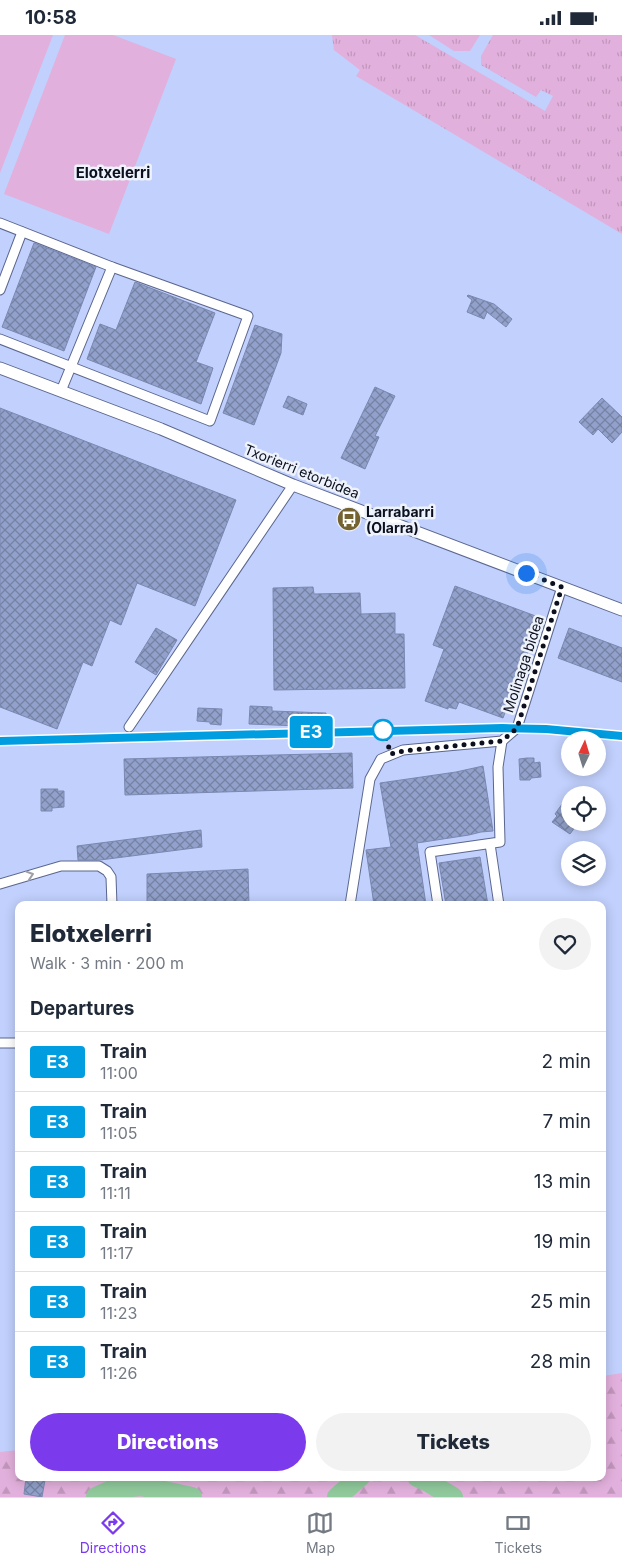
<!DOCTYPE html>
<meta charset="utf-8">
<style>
:root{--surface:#fff;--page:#f2f2f3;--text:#1f2937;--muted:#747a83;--line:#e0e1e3;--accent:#7c3aed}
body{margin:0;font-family:Inter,sans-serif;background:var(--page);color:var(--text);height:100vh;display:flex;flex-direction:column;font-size:19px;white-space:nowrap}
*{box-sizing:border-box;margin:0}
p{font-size:16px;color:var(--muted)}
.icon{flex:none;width:28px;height:28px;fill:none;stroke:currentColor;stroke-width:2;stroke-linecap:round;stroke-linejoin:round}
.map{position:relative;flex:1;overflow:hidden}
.panel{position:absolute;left:15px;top:866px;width:591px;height:580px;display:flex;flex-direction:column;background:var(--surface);border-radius:10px;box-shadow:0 2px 12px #0003}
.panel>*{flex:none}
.badge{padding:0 10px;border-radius:4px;font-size:18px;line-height:32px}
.needle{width:32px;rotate:4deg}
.tools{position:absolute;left:561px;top:696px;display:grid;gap:10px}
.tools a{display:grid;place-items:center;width:45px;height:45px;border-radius:50%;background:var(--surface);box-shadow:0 2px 12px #0003;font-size:25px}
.you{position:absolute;width:25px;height:25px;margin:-12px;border:4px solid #fff;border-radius:50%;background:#1a73e8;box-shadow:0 0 0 8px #1a73e833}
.map>.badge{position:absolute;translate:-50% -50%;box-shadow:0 0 0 2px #fff}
h2{padding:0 15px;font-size:19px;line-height:45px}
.round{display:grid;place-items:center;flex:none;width:52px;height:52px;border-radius:26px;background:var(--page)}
.summary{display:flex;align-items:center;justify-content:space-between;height:85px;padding:0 15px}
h1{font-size:24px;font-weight:800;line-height:38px}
.action{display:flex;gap:10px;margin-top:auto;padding:10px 15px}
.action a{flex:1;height:58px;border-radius:30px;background:var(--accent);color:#fff;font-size:20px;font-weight:800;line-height:58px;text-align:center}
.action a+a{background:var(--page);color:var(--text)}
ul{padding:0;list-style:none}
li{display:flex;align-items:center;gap:15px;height:60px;padding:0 15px;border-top:1px solid var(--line)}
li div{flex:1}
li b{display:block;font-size:19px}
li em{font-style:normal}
li .badge{min-width:55px;font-weight:700;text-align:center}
.status{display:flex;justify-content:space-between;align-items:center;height:35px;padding:0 25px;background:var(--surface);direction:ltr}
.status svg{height:14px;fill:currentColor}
.menu{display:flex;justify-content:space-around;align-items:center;height:70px;border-top:1px solid var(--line);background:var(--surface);font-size:14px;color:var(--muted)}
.menu a{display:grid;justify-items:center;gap:2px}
.menu .selected{color:var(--accent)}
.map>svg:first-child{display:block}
</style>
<div class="status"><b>10:58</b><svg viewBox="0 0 49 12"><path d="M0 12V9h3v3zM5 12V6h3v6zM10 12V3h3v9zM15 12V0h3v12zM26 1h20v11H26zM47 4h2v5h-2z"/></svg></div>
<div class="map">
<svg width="622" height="1462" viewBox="0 0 622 1462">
<defs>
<pattern id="grass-tufts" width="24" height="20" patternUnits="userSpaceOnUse" patternTransform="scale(1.25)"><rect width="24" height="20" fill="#e2b0dc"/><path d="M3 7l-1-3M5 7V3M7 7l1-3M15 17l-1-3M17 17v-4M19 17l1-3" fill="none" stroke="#c196bc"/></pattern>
<pattern id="forest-firs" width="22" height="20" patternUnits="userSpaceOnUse" patternTransform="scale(1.25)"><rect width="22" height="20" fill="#e2b0dc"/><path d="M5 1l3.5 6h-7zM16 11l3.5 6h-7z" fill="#c196bc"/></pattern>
<pattern id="building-cross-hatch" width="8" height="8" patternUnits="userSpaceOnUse" patternTransform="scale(1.25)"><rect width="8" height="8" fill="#92a1cb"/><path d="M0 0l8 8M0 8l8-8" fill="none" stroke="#7582a4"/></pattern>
</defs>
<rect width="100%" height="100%" fill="#c1d0fc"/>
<g fill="url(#grass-tufts)">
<polygon points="332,0 415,0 545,76 553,61 541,55 536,62 481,30 481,21 493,0 622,0 622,199 356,41 360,35 334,15"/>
<polygon points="429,0 480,0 470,16 454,16"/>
</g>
<polygon fill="url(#forest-firs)" points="622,1338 622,1462 0,1462 0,1417 19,1415 19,1442 602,1442 603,1341"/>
<g fill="#e2b0dc">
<polygon points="0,0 53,0 0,138"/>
<polygon points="65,0 113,0 176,24 109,199 4,159"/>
</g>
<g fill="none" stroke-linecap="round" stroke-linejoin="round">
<g stroke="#90c99b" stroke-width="20">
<polyline points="417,1442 428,1447 453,1462"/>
<polyline points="96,1462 114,1454 141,1451 192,1462"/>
<polyline points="337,1462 360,1442"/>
</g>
</g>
<g fill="url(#building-cross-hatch)" stroke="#7a88b1">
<polygon points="34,208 96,232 64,316 2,292"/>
<polygon points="135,247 215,278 196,327 213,333 201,369 87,324 100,289 116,295"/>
<polygon points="468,260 494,269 512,284 506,292 487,277 484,284 467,277 472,265 467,261"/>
<polygon points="255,290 282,299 281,318 254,390 223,378"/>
<polygon points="375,352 395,361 375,401 379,402 365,434 341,423"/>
<polygon points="288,361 307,369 303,380 283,372"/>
<polygon points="602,363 622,382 622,397 612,408 598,394 593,400 579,387"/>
<polygon points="0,373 236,465 195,571 137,548 121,590 110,585 92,631 83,627 57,694 0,672"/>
<polygon points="455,551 541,583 503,683 459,667 456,674 448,672 448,674 425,666 444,614 433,610"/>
<polygon points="313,552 314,559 360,558 361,579 395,578 395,599 404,599 405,653 274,655 273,553"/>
<polygon points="156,593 177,605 156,640 135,627"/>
<polygon points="569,593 622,613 622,647 558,623"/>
<polygon points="250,671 272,672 272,676 326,678 325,692 249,689"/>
<polygon points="198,673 222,674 221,690 210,689 210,687 197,686"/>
<polygon points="352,718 353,753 125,760 124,724"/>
<polygon points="527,723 534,723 534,728 540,727 541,742 531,743 530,745 520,745 519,724"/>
<polygon points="483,731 493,796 481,797 469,800 417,808 426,870 374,870 366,815 391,812 380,748 456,737"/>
<polygon points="41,754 58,754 57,756 64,756 64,772 52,773 52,776 41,776"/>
<polygon points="570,758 570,788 578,788 570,799 552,787 557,781 555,779"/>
<polygon points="201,795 202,812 100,825 78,825 77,811"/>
<polygon points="480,822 488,870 446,870 439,828"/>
<polygon points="248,834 249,870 147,870 147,839"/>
<polygon points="26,1443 45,1445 42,1462 24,1459"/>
</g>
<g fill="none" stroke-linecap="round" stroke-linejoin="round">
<g stroke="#5a668e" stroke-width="11">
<g id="minor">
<polyline points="0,188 112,232 248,281 210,386 0,304"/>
<polyline points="0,255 22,197"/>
<polyline points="61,356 112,232"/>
<polyline points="129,692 293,450"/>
<polyline points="490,809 499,870"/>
<polyline points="0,849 61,831 99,831 107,836 111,842 112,870"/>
<polyline points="350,870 370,744 381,724 403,715 502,706 517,693 562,552"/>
<polyline points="438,870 430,817 500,807 498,732 502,706"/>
<polyline points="0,1008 19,1008"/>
</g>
</g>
<g stroke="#5a668e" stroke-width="13">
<polyline id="tertiary" points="0,333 161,394 293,450 622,575"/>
</g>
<use href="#minor" stroke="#fff" stroke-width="9"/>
<use href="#tertiary" stroke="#fff" stroke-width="11"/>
<polyline stroke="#4b536c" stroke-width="3" points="0,706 502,693 546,694 622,701"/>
</g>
<defs><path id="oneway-chevron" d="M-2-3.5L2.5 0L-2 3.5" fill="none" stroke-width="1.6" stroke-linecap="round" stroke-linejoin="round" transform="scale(1.25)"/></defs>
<use stroke="#9d9fa5" href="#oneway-chevron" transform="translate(30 840) rotate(-18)"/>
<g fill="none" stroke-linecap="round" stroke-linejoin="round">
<g stroke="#fff" stroke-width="11">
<polyline id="line" points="0,706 502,693 546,694 622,701"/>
</g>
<use href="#line" stroke="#009de0" stroke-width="8"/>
<polyline stroke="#0b0f1e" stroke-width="5" stroke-dasharray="0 9" points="383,695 391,719 403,716 502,706 517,693 562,552 526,538"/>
</g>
<defs>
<g id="bus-disc" transform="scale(1.25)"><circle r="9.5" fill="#746231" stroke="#eef2fb"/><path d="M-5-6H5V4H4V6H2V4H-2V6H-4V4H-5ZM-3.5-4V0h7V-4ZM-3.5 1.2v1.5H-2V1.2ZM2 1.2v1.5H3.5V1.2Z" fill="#fff"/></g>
</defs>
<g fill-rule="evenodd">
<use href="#bus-disc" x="349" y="484"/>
</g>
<circle fill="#fff" stroke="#009de0" stroke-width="2.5" cx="383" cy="695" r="10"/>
<g text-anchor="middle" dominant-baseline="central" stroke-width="5" stroke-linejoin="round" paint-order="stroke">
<g font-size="14" fill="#0b0f1e" stroke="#eef2fb">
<text transform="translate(302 436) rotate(22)">Txorierri etorbidea</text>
<text transform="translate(523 629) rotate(-72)">Molinaga bidea</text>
</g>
<g font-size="14" font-weight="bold" fill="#0b0f1e" stroke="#eef2fb" text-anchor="start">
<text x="366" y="476">Larrabarri<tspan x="366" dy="16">(Olarra)</tspan></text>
</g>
<g font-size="15" font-weight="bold" fill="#0b0f1e" stroke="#eef2fb">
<text x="113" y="137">Elotxelerri</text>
</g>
</g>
</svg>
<div class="tools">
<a><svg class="needle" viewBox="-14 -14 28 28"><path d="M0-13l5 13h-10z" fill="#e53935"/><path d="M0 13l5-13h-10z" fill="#747a83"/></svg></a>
<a><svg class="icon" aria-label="locate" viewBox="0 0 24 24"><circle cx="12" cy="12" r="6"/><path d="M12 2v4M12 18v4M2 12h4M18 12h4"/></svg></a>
<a><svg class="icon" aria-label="layers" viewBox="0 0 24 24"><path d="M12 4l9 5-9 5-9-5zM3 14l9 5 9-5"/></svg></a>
</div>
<div class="you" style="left:526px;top:538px"></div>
<b class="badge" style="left:311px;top:697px;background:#009de0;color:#fff">E3</b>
<section class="panel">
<div class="summary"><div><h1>Elotxelerri</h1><p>Walk · 3 min · 200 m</p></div><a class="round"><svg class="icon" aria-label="heart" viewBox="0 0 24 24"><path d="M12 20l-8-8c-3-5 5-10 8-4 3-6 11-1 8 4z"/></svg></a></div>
<h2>Departures</h2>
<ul>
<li><span class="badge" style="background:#009de0;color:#fff">E3</span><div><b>Train</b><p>11:00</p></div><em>2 min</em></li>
<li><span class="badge" style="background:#009de0;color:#fff">E3</span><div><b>Train</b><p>11:05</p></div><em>7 min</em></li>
<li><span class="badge" style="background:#009de0;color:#fff">E3</span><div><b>Train</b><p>11:11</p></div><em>13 min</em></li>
<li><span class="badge" style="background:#009de0;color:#fff">E3</span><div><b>Train</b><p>11:17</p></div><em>19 min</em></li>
<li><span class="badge" style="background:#009de0;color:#fff">E3</span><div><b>Train</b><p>11:23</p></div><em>25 min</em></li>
<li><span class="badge" style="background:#009de0;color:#fff">E3</span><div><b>Train</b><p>11:26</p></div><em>28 min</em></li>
</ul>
<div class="action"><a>Directions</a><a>Tickets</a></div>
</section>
</div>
<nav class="menu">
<a class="selected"><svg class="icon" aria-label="directions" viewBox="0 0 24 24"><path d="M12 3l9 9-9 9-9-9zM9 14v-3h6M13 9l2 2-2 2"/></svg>Directions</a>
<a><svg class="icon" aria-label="map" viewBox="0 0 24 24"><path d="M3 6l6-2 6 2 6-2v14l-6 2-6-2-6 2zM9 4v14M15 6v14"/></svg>Map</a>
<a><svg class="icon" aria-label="tickets" viewBox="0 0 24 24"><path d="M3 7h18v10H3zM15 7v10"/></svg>Tickets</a>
</nav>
